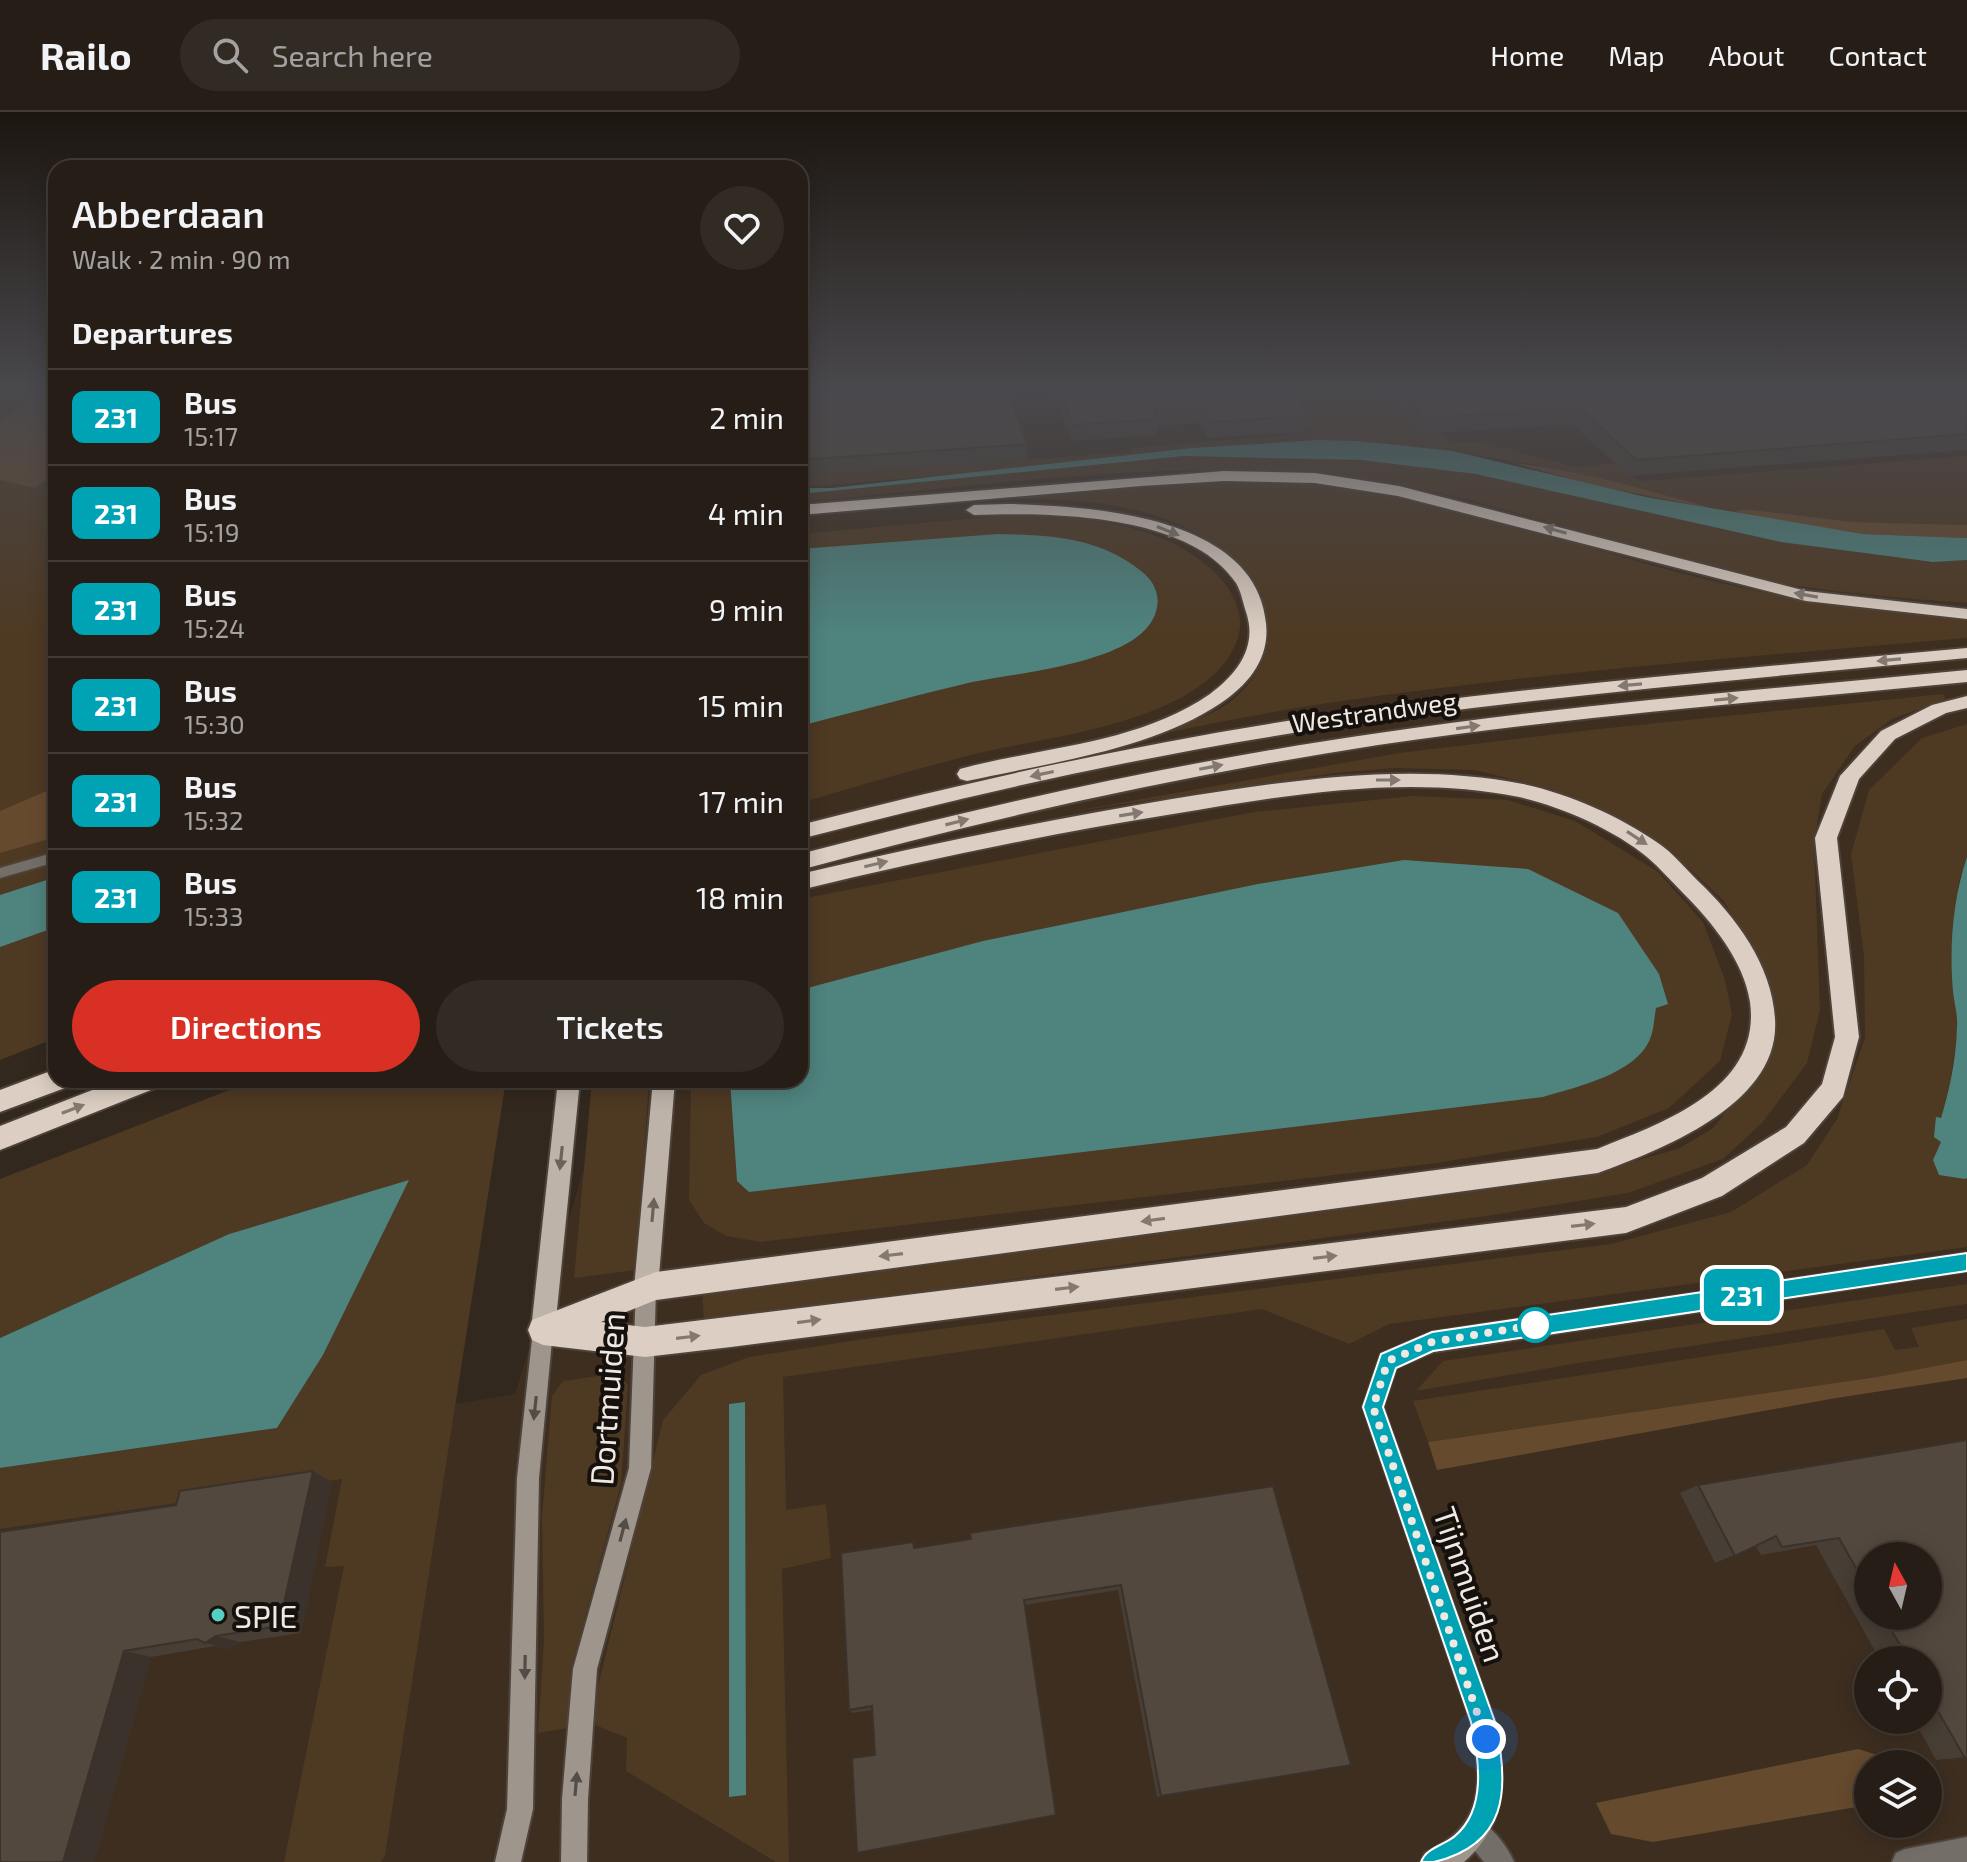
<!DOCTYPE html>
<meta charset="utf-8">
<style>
:root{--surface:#261e16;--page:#322b23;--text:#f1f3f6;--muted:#a4a2a1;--line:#423c35;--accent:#d93025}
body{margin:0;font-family:"Exo 2",sans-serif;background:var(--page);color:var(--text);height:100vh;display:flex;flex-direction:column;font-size:30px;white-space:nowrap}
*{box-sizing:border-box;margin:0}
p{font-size:26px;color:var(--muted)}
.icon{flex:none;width:44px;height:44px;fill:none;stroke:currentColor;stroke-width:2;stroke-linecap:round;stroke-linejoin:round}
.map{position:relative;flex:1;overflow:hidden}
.side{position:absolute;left:48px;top:48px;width:760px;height:928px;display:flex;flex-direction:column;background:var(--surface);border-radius:24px;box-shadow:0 4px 20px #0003,0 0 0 2px var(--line)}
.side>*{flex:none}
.badge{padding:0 16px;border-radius:12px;font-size:28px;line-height:52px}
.needle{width:52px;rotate:352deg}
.fabs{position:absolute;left:1854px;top:1430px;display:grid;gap:16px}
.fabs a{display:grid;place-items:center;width:88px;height:88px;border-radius:50%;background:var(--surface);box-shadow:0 4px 20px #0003,0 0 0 2px var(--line);font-size:40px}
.you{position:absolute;width:40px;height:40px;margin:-20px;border:6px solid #fff;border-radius:50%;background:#1a73e8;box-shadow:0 0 0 12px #1a73e833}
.map>.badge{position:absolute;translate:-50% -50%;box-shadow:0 0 0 4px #fff}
h2{padding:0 24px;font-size:30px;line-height:72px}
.round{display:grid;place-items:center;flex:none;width:84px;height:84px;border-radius:42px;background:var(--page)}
.head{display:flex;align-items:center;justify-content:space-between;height:136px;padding:0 24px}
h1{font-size:38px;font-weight:600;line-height:60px}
.primary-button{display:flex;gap:16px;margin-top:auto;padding:16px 24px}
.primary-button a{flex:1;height:92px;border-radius:48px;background:var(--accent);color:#fff;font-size:32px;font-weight:600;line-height:92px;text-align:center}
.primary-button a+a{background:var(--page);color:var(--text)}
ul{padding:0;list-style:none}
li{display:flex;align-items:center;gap:24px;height:96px;padding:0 24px;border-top:2px solid var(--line)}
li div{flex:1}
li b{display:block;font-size:30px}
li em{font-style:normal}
li .badge{min-width:88px;font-weight:700;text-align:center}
header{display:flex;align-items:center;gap:48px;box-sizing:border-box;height:112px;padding:0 40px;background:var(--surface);border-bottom:2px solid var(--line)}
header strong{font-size:38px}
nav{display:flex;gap:44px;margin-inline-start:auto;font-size:28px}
.search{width:560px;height:72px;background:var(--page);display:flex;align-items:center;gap:20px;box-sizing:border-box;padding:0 28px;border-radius:44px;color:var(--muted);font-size:30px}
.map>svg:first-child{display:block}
</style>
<header>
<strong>Railo</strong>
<div class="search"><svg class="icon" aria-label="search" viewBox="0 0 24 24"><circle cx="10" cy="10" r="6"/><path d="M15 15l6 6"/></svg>Search here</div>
<nav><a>Home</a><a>Map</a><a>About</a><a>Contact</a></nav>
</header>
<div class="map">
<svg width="1967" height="1750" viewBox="0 0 1967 1750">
<rect width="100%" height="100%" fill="#32281e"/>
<path fill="#3d2e20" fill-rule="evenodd" d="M800 278H1967V1750H0V1368L515 1282 611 968H800ZM1868 1444H1928V1504H1868ZM1868 1548H1928V1608H1868ZM1868 1652H1928V1712H1868Z"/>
<g fill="#4e3923" fill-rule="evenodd">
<polygon points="0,278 56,278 56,739 0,756"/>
<polygon points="1280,278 1382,278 1419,322 1443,321 1450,329 1485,331 1576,355 1614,351 1630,364 1644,369 1967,344 1967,413 1853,410 1744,397 1732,401 1547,355 1453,339 1359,329 1317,328 1192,336 961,362 800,375 800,364 1131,340 1131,336 1310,321"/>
<path d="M1184 344C1300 344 1414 347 1527 372 1634 396 1738 424 1847 438 1887 444 1926 450 1967 448V491C1889 485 1810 479 1734 462 1612 435 1495 386 1371 368 1183 342 988 374 800 390V382Z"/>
<path d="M1244 368C1286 370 1329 371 1371 378 1472 396 1569 431 1669 458 1766 484 1866 502 1967 505V526C1756 544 1544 560 1335 590 1273 599 1211 612 1150 624 1178 613 1216 605 1238 583 1298 524 1259 456 1196 421 1144 392 1078 386 1019 387L1023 382Z"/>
<path d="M998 404C1071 404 1154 406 1211 457 1230 474 1246 500 1238 526 1211 607 1060 623 988 639 925 654 862 673 800 691V422Z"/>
<polygon points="1943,582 1946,587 1892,607 1855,634 1822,682 1814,730 1820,898 1807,951 1762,1011 1723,1047 1628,1081 1486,1104 704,1209 702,1176 1573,1066 1678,1037 1712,1017 1768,948 1771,891 1752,837 1724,789 1673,741 1611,702 1551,677 1475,658 1394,656 1335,661 1069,700 1399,641 1599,617"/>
<path d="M1967 612V745L1959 769 1954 820 1953 877 1958 913 1949 981 1941 1006V1029L1967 1066V1135L1389 1212 1349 1232 1262 1197 783 1265 786 1398 826 1392 831 1446 782 1457 789 1750H776L626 1659 627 1626 593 1612 597 1578 663 1308 701 1263 749 1245 870 1226 1611 1132 1731 1100 1807 1053 1837 1007 1865 926 1864 844 1851 742 1869 678 1922 626ZM744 1290 730 1685 729 1292Z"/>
<polygon points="1412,684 1508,688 1575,709 1657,759 1703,810 1725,868 1732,902 1720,949 1669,996 1597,1025 1436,1051 760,1130 726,1124 704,1111 689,1088 691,968 800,968 800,787 1254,700"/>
<polygon points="56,751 56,926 0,948 0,768"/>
<polygon points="255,968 506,968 385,1743 381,1750 284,1750 344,1454 325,1455 342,1367 0,1417 0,1356 277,1316 323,1243 408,1069 229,1122 0,1226 0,1067"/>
<polygon points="592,968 649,968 636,1158 574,1166"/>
<polygon points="1967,1172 1967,1192 1579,1251 1416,1279 1443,1249"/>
<polygon points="1967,1207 1967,1248 1877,1265 1428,1330 1413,1289 1884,1217 1895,1238 1919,1235 1911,1216"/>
<polygon points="619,1261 628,1273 621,1372 571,1557 567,1616 538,1621 544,1529 542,1405 552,1284 563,1269"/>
</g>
<g fill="#664a2e">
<polygon points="44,278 56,278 56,360 35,376 0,368 0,309"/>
<path d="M1513 351C1583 359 1650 379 1718 398L1593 373Z"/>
<polygon points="1744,397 1853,410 1967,413 1967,426 1863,422 1732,401"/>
<polygon points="56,679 56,725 0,741 0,699 44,680"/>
<polygon points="1967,1248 1967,1266 1836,1286 1437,1358 1428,1330 1877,1265"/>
<polygon points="1858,1637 1906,1652 1868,1652 1868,1693 1653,1730 1611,1722 1596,1691"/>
</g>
<g fill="#4f837e">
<polygon points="1317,328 1359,329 1453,339 1646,385 1863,422 1967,426 1967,448 1933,450 1781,430 1476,362 1361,348 1184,344 800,382 800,376 832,376 1192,336"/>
<path d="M998 422C1049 423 1100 425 1141 459 1152 467 1160 481 1157 495 1148 553 1012 560 964 572 909 585 855 600 800 614V437Z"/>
<path d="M1967 745V1066L1965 1067 1939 1063 1933 1048 1941 1030 1934 1025 1936 1005 1941 1006C1950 977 1956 946 1957 915 1958 903 1954 891 1953 879 1949 835 1953 786 1967 745Z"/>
<path d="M1404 748 1528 757 1618 801 1659 862 1668 892 1656 896C1654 906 1654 918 1650 927 1636 962 1576 975 1543 985L749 1080 737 1069 730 968H800V878L983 829 1258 772Z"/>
<polygon points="56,765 56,815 0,835 0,783"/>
<polygon points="409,1068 323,1243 277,1316 0,1356 0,1226 229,1122"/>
<polygon points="745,1290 746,1683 729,1685 729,1292"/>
</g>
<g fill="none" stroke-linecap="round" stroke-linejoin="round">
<g stroke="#4d433a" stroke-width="4">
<g id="street">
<polygon points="56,740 56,750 0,766 0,756"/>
<path d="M1476 1707C1492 1714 1507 1734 1514 1750H1484L1467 1729 1463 1720 1467 1711Z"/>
<polygon points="1967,1725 1967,1750 1892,1750 1896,1741 1905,1737"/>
</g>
</g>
<g stroke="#4d433a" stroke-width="4">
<g id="secondary">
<path d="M1967 1141V1159L1433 1240 1396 1256 1383 1295 1495 1610C1506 1663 1508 1712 1464 1750H1421L1425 1741C1487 1714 1482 1668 1471 1610L1363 1295 1381 1242 1432 1220Z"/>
<polygon points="646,1167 653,1169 656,1176 651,1356 597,1557 588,1687 587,1750 561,1750 562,1687 573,1557 629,1356 636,1176 639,1169"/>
<polygon points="543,1208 550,1211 553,1218 539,1366 533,1697 521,1750 495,1750 507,1697 517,1366 533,1218 536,1211"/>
</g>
</g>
<g stroke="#4d433a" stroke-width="4">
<g id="primary">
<polygon points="558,968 580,968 555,1218 552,1227 543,1230 534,1227 531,1218"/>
<polygon points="653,968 675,968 658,1176 655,1184 646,1188 637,1184 634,1176"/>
</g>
</g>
<g stroke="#4d433a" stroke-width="4">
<g id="highway">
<polygon points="1224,359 1315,361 1399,374 1806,479 1967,497 1967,507 1806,489 1398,384 1315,371 1224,369 1141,374 800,403 800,393"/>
<path d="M1008 392C1090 394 1256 403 1266 511 1270 546 1249 572 1221 591 1151 638 1048 651 967 669L960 667 957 662 960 657C1041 635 1138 632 1210 582 1237 562 1258 535 1246 500 1243 491 1241 479 1236 471 1190 401 1048 400 974 403L966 398 974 393Z"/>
<path d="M1967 536V546C1749 567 1530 585 1313 618 1140 644 969 683 800 727V713C970 669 1140 631 1313 605 1530 574 1749 556 1967 536Z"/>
<path d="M1967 558V570C1771 589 1574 604 1378 633 1183 663 991 706 800 758V742C991 692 1183 649 1379 621 1574 592 1771 577 1967 558Z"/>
<path d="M1967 584V596L1946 601 1895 627 1859 667 1837 726 1859 925 1843 985 1804 1031 1722 1084 1626 1121 731 1235 645 1245 543 1233 532 1228 528 1218 532 1208 656 1160 1597 1037C1662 1011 1762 977 1750 890 1744 849 1712 810 1683 781 1671 769 1660 756 1647 745 1615 718 1560 694 1519 685 1405 662 1287 683 1173 702 1048 722 923 748 800 778V762C923 733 1047 708 1172 687 1287 669 1407 649 1523 672 1570 682 1619 704 1658 731 1673 741 1685 756 1698 769 1736 805 1772 853 1775 907 1781 992 1662 1037 1598 1061L656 1188 601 1210 645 1215 1626 1095 1702 1066 1786 1015 1822 972 1835 925 1815 726 1840 664 1881 619 1932 593Z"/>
<polygon points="56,957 56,968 69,968 65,976 0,1000 0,978"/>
<polygon points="118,968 160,968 156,976 0,1038 0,1014"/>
</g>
</g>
<use href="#street" fill="#746e69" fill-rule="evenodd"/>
<use href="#secondary" fill="#9e958d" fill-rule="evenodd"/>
<use href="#primary" fill="#beb3a9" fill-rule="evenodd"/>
<use href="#highway" fill="#dccec2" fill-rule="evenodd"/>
</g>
<g fill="#473e35" fill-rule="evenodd">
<polygon points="1052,278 1292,278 1310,304 1306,320 1208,326 1200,311 1158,314 1156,323 1072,329"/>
<polygon points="1383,278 1967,278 1967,338 1628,364 1573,312 1419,322"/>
<polygon points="800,282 1027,332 1027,348 800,364"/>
<path d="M1967 1328V1645L1936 1648 1914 1608H1928V1548H1880L1816 1433 1761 1443 1756 1434 1715 1451 1680 1381 1698 1373ZM1868 1444 1928 1504H1868Z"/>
<polygon points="313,1359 332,1370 301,1521 240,1530 229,1537 215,1534 151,1545 94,1750 0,1750 176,1393"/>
<polygon points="1273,1374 1351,1653 1157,1685 1118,1478 1025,1493 875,1643 872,1598 852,1601 849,1598 915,1436"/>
</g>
<g fill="#3a322b">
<polygon points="313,1359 332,1370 301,1521 279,1514"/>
<polygon points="216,1524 240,1530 229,1537 205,1531"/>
<polygon points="124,1539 151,1545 94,1750 63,1750"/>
</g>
<g fill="#53483e" stroke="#3a322b" stroke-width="2">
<polygon points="863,278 1008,278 1027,332 800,348 800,282"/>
<polygon points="1059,278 1292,278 1310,304 1211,310 1202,296 1154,299 1158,307 1073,313"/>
<polygon points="1401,278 1967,278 1967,322 1636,348 1580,296 1424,306"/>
<polygon points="1967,1328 1967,1645 1965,1646 1928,1582 1928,1548 1909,1548 1883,1504 1928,1504 1928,1444 1868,1444 1868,1477 1839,1426 1782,1435 1776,1424 1735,1444 1698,1373"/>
<polygon points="313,1359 279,1514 216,1524 205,1531 197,1527 124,1539 63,1750 0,1750 0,1420 176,1393 180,1379"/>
<polygon points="1273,1374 1351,1653 1161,1684 1121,1473 1024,1488 1056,1703 857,1741 852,1646 875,1643 872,1594 849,1598 841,1441 913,1430 914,1436 971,1427 970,1421"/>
</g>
<defs><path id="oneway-solid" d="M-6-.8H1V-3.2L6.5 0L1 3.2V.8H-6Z" transform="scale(2)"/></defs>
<g fill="#837971">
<use href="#oneway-solid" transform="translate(1555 418) rotate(-164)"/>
<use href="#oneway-solid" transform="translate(1168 419) rotate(22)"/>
<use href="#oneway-solid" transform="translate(1806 483) rotate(-170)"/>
<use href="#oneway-solid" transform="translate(1889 548) rotate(175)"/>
<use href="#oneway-solid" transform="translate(1630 573) rotate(175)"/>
<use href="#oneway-solid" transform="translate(1726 587) rotate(-5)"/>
<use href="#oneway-solid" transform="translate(1468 615) rotate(-8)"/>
<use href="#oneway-solid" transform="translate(1211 655) rotate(-11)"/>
<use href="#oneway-solid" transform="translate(1042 662) rotate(168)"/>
<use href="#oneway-solid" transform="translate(1388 668)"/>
<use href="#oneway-solid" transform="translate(1131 702) rotate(-9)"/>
<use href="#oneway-solid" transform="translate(957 710) rotate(-14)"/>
<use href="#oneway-solid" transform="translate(1637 726) rotate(33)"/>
<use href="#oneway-solid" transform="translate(876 752) rotate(-13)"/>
<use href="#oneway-solid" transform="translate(73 997) rotate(-21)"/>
<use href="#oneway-solid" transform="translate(1153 1108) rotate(172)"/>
<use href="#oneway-solid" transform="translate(1583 1113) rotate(-7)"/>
<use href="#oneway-solid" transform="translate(891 1143) rotate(173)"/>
<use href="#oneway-solid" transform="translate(1325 1145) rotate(-7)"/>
<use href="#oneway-solid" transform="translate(1067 1176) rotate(-7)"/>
<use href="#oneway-solid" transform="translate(809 1209) rotate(-8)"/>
<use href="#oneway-solid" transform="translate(688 1225) rotate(-7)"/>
</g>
<g fill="#6a625b">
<use href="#oneway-solid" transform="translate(561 1046) rotate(96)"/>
<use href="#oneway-solid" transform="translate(653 1098) rotate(-85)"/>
</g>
<g fill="#534c47">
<use href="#oneway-solid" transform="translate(535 1296) rotate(96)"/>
<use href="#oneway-solid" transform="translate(623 1418) rotate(-75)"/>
<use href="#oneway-solid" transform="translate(525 1555) rotate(91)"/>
<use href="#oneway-solid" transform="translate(576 1672) rotate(-85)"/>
</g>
<linearGradient id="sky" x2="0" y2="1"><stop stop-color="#1c1610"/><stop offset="0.53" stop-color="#49484c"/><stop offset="1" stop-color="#49484c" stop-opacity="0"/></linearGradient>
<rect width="1967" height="523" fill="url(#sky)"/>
<path fill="#00a3b4" stroke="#fff" stroke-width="2" d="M1967 1141V1159L1433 1239 1396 1256 1383 1295 1495 1610C1511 1680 1506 1733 1434 1750H1421C1427 1735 1443 1734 1455 1724 1487 1697 1479 1646 1471 1610L1363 1295 1381 1242 1432 1220Z"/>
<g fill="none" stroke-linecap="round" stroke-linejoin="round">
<polyline stroke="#f0e9e3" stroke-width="8" stroke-dasharray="0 14.4" points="1486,1627 1373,1295 1388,1249 1432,1230 1535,1213"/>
</g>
<circle fill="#fff" stroke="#00a3b4" stroke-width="4" cx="1535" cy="1213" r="16"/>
<circle fill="#56cec2" stroke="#16110d" stroke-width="3" cx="218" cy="1503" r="8"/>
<g text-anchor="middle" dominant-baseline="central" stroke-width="8" stroke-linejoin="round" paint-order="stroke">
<g font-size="26" fill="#f0e9e3" stroke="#16110d">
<text transform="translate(1374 599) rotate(-8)">Westrandweg</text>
</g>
<g font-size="32" fill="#f0e9e3" stroke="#16110d">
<text transform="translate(606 1287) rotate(-86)">Dortmuiden</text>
<text transform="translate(1471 1472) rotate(71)">Tijnmuiden</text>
</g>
<g font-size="32" fill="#f0e9e3" stroke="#16110d" text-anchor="start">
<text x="234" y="1503">SPIE</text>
</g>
</g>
</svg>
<div class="fabs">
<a><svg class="needle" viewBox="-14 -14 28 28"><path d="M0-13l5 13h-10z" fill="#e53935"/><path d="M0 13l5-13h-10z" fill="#a4a2a1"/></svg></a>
<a><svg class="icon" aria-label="locate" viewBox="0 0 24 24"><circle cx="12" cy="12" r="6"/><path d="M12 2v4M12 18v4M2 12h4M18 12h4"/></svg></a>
<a><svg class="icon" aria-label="layers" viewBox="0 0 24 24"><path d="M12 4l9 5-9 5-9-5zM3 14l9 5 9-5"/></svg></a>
</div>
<div class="you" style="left:1486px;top:1627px"></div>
<b class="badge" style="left:1742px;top:1183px;background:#00a3b4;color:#fff">231</b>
<section class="side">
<div class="head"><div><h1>Abberdaan</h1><p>Walk · 2 min · 90 m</p></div><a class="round"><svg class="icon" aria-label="heart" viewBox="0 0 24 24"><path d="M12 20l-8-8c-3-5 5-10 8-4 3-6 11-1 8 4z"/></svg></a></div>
<h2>Departures</h2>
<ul>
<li><span class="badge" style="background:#00a3b4;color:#fff">231</span><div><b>Bus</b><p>15:17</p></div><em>2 min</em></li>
<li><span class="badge" style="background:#00a3b4;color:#fff">231</span><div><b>Bus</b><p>15:19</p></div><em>4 min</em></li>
<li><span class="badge" style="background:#00a3b4;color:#fff">231</span><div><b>Bus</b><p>15:24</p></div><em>9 min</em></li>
<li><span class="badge" style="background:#00a3b4;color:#fff">231</span><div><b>Bus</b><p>15:30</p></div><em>15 min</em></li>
<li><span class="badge" style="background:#00a3b4;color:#fff">231</span><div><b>Bus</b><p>15:32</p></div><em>17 min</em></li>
<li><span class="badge" style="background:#00a3b4;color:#fff">231</span><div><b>Bus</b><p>15:33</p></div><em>18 min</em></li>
</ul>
<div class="primary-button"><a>Directions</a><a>Tickets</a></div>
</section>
</div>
